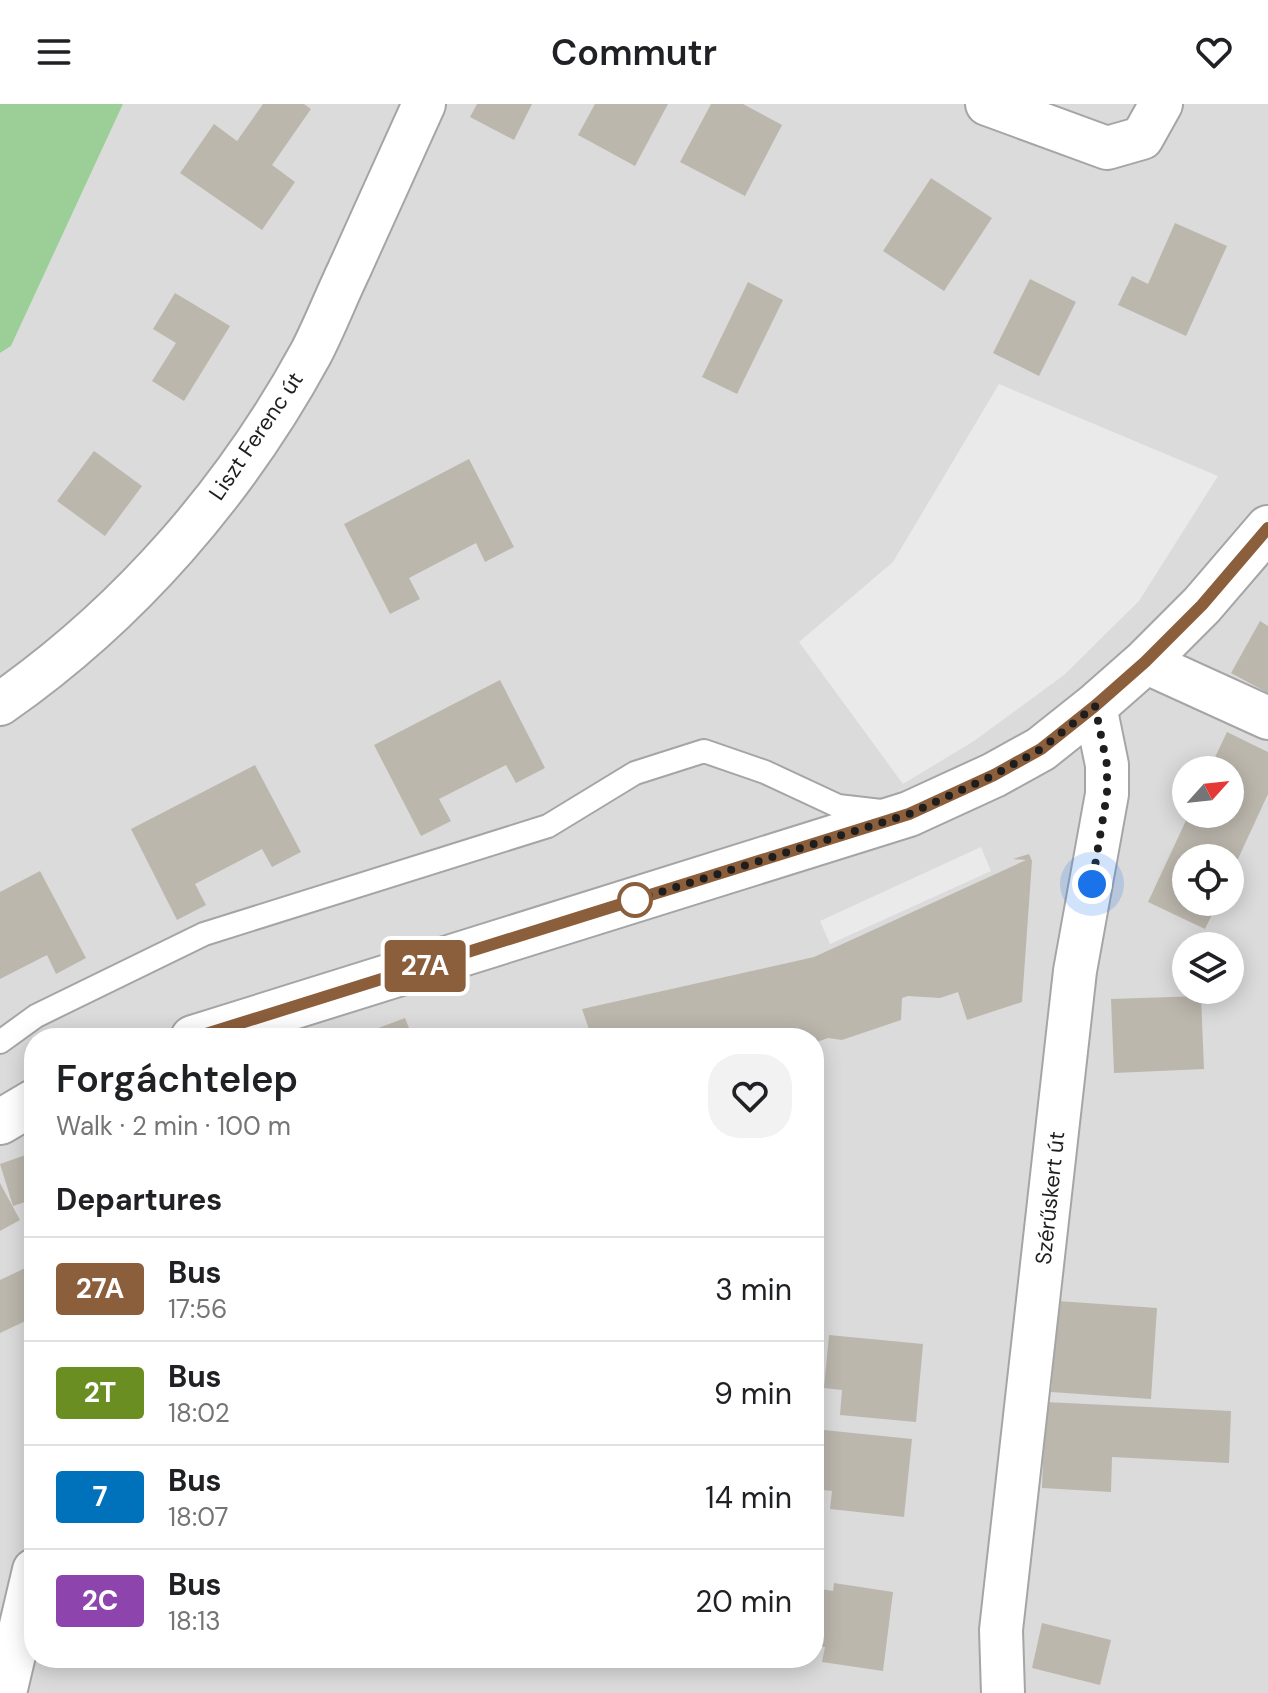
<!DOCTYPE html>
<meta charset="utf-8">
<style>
:root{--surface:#fff;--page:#f2f2f2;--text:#202124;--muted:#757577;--line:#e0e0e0}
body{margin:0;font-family:"DM Sans",sans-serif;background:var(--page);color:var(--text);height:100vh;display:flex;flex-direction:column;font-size:30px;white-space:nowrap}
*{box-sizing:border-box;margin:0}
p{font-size:26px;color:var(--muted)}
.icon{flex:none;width:44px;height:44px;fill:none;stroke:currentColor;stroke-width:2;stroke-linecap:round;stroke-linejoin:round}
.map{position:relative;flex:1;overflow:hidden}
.details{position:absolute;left:24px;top:924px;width:800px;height:640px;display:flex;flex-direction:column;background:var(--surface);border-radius:32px;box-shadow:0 4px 20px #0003}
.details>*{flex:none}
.badge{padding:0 16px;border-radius:6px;font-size:28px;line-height:52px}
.needle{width:52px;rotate:63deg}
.buttons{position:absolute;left:1172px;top:652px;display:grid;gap:16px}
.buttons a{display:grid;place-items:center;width:72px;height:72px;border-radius:50%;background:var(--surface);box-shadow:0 4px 20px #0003;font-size:40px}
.you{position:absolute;width:40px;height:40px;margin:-20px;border:6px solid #fff;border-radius:50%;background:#1a73e8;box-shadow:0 0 0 12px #1a73e833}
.map>.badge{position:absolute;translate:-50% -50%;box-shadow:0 0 0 4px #fff}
h2{padding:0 32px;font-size:30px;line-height:72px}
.round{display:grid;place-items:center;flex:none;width:84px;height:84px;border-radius:32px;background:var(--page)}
.summary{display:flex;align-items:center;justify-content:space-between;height:136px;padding:0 32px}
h1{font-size:38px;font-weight:600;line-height:60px}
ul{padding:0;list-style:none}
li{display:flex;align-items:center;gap:24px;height:104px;padding:0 32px;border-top:2px solid var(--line)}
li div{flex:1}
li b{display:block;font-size:30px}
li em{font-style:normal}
li .badge{min-width:88px;font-weight:700;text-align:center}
header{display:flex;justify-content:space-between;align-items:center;height:104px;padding:0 32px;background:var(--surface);font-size:36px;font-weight:600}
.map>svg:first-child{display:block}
</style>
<header><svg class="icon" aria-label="menu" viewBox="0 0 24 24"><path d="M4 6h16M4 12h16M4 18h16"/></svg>Commutr<svg class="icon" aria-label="heart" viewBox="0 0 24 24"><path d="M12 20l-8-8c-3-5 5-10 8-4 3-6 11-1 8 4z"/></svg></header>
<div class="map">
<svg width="1268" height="1589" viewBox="0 0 1268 1589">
<rect width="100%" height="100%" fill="#efeee4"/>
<path fill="#dcdbdb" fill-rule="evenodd" d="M123 0H1268V1589H0V249L11 242ZM1186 666H1230V710H1186ZM1186 754H1230V798H1186ZM1186 842H1230V886H1186ZM34 934H814V1554H34Z"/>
<polygon fill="#9ccf98" points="0,0 123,0 11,242 0,249"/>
<g fill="#eaeaea">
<polygon points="999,280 1218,372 1139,497 1064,571 974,637 903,680 799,538 893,458"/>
<polygon points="981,743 991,767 830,840 820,817"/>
</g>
<g fill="#bcb7ad">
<polygon points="263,0 304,0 311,5 272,61 295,78 262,126 180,69 214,20 237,37"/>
<polygon points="477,0 532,0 514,36 470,13"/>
<polygon points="595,0 668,0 635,62 578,31"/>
<polygon points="711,0 743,0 782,21 745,92 680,58"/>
<polygon points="931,74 992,114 944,187 883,147"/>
<polygon points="1175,119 1227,142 1186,232 1118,201 1132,172 1148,180"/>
<polygon points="1030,175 1076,198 1039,272 993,249"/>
<polygon points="748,178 783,196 737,290 702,273"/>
<polygon points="175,189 230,222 184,297 152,277 176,239 153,225"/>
<polygon points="94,347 142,382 105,432 57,397"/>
<polygon points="469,355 514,443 485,458 476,439 409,474 420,495 390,510 344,420"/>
<polygon points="1260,517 1268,522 1268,589 1231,569"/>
<polygon points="500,576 545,664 516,679 506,661 439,695 451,717 421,732 374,641"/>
<polygon points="1227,628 1268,648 1268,690 1230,772 1230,754 1186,754 1186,798 1218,798 1205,825 1148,798 1189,710 1230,710 1230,666 1209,666"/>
<polygon points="255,661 301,748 272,763 262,745 195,780 206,801 177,816 131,725"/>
<polygon points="1029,750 1032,757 1022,898 967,916 958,888 940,894 908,892 902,894 901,916 842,936 828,934 814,939 814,934 592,934 582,905 814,853 1026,756 1013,755"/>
<polygon points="40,767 86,854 56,870 47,851 0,875 0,788"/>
<polygon points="1201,892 1204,965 1114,969 1111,895"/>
<polygon points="405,914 413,934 352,934"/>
<polygon points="34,1048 34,1095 13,1102 0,1060"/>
<polygon points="0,1079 20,1116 0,1127"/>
<polygon points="34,1160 34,1213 0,1229 0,1176"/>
<polygon points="1058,1197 1157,1204 1151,1295 1051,1288"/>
<polygon points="829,1231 923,1240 916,1318 840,1311 842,1286 824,1284"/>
<polygon points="1045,1298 1231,1307 1229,1359 1112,1353 1111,1388 1042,1384"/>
<polygon points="814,1325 912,1335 904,1413 830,1405 832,1387 814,1385"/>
<polygon points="834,1479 893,1488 883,1567 822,1558 825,1543 814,1541 814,1484 833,1487"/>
<polygon points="1042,1519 1111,1536 1100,1581 1032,1564"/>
</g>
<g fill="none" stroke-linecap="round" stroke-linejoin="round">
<g stroke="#a5a5a5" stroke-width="26">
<polyline id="service" points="0,938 36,912 204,830 548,722 635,669 704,647 765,668 838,702 881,707"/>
</g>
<g stroke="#a5a5a5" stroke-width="46">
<g id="minor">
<polyline points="987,0 1107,44 1142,34 1161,0"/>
<polyline points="1145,558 1268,614"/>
<path d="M0 600C129 510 236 387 311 249 325 222 336 193 349 166 374 111 399 55 424 0"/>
<polyline points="5,1589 34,1466"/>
<polyline points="1003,1589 1001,1526 1075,867 1107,690 1107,661 1095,602"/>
</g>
</g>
<g stroke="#a5a5a5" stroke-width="48">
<g id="tertiary">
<polyline points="193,934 909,710 994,671 1041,645 1095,602 1145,558 1202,501 1268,424"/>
<polyline points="0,1018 34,998"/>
</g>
</g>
<use href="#service" stroke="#fff" stroke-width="22"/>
<use href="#minor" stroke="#fff" stroke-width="42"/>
<use href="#tertiary" stroke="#fff" stroke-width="44"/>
</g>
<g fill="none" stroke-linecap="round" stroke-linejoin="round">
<g stroke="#fff" stroke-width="18">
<polyline id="line" points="193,934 909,710 994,671 1041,645 1095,602 1145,558 1202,501 1268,424"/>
</g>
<use href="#line" stroke="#8b5e3c" stroke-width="12"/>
<polyline stroke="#1e1e1e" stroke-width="8" stroke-dasharray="0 14.4" points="635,796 909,710 994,671 1041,645 1095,602 1107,661 1107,690 1092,780"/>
</g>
<circle fill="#fff" stroke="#8b5e3c" stroke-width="4" cx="635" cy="796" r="16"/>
<g text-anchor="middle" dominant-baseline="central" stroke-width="7" stroke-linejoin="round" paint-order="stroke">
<g font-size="22" fill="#1e1e1e" stroke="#fff">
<text transform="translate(256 332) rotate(-56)">Liszt Ferenc út</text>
<text transform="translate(1050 1094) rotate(-84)">Szérűskert út</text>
</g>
</g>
</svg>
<div class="buttons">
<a><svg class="needle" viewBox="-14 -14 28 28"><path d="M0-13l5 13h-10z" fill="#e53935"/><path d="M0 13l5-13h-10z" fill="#757577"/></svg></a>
<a><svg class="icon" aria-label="locate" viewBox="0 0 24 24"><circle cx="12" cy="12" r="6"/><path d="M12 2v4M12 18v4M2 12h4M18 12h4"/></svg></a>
<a><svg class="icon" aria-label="layers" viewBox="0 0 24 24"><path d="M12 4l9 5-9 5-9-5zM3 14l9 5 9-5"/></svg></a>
</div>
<div class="you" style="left:1092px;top:780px"></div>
<b class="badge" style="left:425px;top:862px;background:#8b5e3c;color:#fff">27A</b>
<section class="details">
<div class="summary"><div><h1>Forgáchtelep</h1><p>Walk · 2 min · 100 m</p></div><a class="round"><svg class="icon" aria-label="heart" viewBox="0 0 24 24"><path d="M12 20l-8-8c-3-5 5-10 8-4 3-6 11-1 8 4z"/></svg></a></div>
<h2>Departures</h2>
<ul>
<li><span class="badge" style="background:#8b5e3c;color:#fff">27A</span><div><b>Bus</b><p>17:56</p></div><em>3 min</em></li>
<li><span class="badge" style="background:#6b8e23;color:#fff">2T</span><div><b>Bus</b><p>18:02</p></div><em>9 min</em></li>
<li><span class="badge" style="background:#0072bc;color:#fff">7</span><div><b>Bus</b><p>18:07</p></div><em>14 min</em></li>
<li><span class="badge" style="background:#8e44ad;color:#fff">2C</span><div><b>Bus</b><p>18:13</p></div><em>20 min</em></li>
</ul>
</section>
</div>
